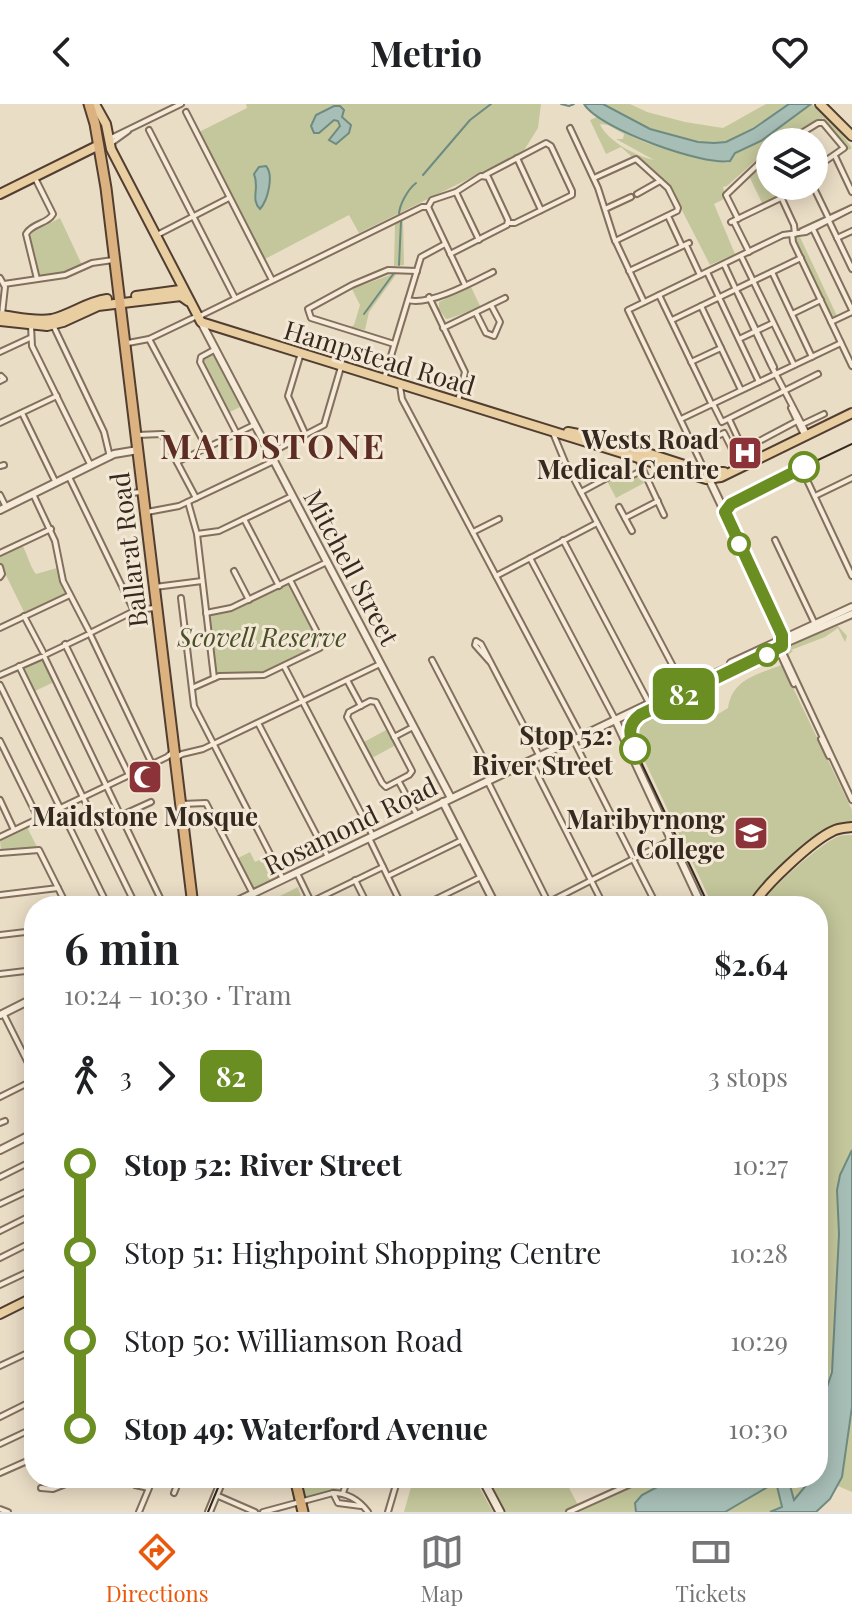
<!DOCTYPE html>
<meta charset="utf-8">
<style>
:root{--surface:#fff;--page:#f6f6f6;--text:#202124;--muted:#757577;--line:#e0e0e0;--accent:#ea580c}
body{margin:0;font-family:"Playfair Display",serif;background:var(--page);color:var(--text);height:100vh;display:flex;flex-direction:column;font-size:30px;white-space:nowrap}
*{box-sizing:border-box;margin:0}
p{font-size:26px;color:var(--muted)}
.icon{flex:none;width:44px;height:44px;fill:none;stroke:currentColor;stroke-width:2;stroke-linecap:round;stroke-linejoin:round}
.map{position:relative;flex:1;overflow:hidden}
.details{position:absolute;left:24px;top:792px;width:804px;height:592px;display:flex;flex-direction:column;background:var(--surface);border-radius:32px;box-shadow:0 4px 20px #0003}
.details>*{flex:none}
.badge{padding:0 16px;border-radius:12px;font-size:28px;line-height:52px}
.fabs{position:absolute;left:756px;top:24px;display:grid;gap:16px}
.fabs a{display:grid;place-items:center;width:72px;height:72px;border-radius:50%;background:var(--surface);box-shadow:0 4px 20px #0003;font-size:40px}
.map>.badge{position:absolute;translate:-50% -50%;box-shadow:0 0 0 4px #fff}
.legs{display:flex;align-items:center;gap:12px;height:88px;padding:0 40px;font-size:26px}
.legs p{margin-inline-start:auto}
.summary{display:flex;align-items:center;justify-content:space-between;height:136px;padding:0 40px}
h1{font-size:44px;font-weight:700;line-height:60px}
ul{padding:0 40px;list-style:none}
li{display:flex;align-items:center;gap:28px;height:88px;font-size:30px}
li i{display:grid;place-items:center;width:12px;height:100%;margin:0 10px;background:currentColor}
li i::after{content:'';width:20px;height:20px;margin:-10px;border:6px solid;border-radius:50%;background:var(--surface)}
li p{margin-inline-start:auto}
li:first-child i{background:linear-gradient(#0000 50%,currentColor 0)}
li:last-child i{background:linear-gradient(currentColor 50%,#0000 0)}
header{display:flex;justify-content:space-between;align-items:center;height:104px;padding:0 40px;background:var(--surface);font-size:36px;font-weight:700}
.tab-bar{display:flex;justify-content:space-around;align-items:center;height:112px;border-top:2px solid var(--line);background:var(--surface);font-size:22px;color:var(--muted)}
.tab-bar a{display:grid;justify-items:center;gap:4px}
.tab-bar .active{color:var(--accent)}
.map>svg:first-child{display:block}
</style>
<header><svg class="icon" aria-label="back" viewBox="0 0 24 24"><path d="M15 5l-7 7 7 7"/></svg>Metrio<svg class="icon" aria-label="heart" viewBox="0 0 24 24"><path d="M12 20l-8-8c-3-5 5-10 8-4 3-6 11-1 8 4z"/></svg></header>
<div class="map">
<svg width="852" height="1408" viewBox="0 0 852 1408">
<rect width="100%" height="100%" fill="#eaddc6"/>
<g fill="#c4c79b" fill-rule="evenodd">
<polygon points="246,0 541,0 538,24 523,48 359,129 349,111 265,155 199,28 247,4"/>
<path d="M603 0H630L647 8 685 18 723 24 766 0H789C772 16 747 32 725 38 689 47 633 18 603 0Z"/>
<path d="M811 0 830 14 852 44 849 46 823 14 784 38H770V47L756 60 754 58 727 82 723 83 726 94 714 100 735 150 710 161 670 83 636 51 632 53 621 43 606 50 590 16 597 13C612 21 633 34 647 39 674 48 700 53 727 59L735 49 761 37ZM600 20 608 21 624 30 623 35H616L654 56C636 52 607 37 600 20Z"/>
<polygon points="762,60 770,74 770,82 774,82 779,93 763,101 749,72"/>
<polygon points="60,114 82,161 56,171 40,171 30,132 33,128"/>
<polygon points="403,116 404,161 394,162 395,120"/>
<polygon points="799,131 837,212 832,214 794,134"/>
<polygon points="398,168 369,208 365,226 351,223 354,221 360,201 352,185"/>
<path d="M471 183 480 202C475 205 450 215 446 215L439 205V198Z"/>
<polygon points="212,249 240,303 228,309 200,255"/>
<polygon points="640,370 644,379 616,394 607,377 618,372 631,376"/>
<path d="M22 441C28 451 30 463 36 470L57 464 67 490 25 510 0 459V452Z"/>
<polygon points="287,481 290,481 319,536 318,543 264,569 216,569 210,512 233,507"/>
<polygon points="838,522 847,532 845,538 838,524 825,533 791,546 793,547 786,553 785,543"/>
<polygon points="42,554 54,578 33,588 21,564"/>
<path d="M782 561 852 706V718L826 726 766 778 747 802H713L640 647 634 625 642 616 697 590 710 615 728 604C732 575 758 570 782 561Z"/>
<polygon points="388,625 396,641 370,655 362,639"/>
<polygon points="27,723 37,743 1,746 0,736"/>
<path d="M852 731V1046L840 1071 837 1085 839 1130 833 1255 826 1287 818 1358V802H761C769 785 821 739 839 732 842 731 849 731 852 731Z"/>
<polygon points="250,748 255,758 267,752 279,774 254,786 238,754"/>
<polygon points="298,783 302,796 290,802 277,802 274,795"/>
<polygon points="849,1313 852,1314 852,1388 838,1382 843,1366"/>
<polygon points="299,1374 347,1374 339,1384 305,1396"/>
<polygon points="421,1374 474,1374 493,1408 404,1408 411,1383"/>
<polygon points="485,1374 567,1374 567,1380 578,1401 564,1408 502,1408"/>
<polygon points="652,1374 674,1374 642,1391 635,1399 636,1408 579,1408"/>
<polygon points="788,1374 812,1374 793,1397"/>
<polygon points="776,1378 781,1404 770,1408 725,1408"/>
</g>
<g fill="#a7beb6" stroke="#6e8b82" stroke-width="2">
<path d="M584 0H603L650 25 698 38 714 39 726 38 753 25 789 0H811L761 37 735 49 730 57C704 62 599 25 584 0Z"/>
<polygon points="334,2 340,2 344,6 342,13 351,21 349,29 336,40 329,36 340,22 338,17 334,16 319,29 314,29 311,22 316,11"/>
<path d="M266 62C274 71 268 96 260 105 250 95 260 84 254 70L259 63Z"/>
<polygon points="852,1046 852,1303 842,1373 830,1395 816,1408 770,1408 782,1403 776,1378 725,1408 636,1408 635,1399 642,1391 674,1374 788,1374 794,1396 812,1374 818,1374 825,1305 822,1297 818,1299 818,1290 826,1286 832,1268 839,1130 837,1086 840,1071"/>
</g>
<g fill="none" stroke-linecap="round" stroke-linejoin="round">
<g stroke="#6e8b82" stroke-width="2">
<polyline points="561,0 569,2 574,0"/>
<polyline points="423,71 470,16 491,0"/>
<path d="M399 111C399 101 408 85 416 79"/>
<polyline points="399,161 401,117"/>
<polyline points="364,210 394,169"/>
</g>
<g stroke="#836f5d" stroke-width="8">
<g id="minor">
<polyline points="186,8 272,176"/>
<polyline points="570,24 598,84 614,134 644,198"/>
<polyline points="149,26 235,194"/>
<polyline points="109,35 181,0"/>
<polyline points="787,38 818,19 823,19 844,44 814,65"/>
<polyline points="110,40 128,27"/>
<polyline points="835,52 852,88"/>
<polyline points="517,54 541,106"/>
<polyline points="761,57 770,71"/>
<polyline points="485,71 546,39 551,42 572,87 572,91 515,119 508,119"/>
<path d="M35 74 53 110C48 120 32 119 26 130L37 175"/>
<polyline points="594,74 636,55 668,84 678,104 677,107 615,137"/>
<polyline points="776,82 794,121 795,130"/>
<polyline points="813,82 828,113"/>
<polyline points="456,88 479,136"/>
<polyline points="637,90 660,77"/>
<polyline points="428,103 432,96 456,88 481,72 488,73 508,116 507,121 450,150"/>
<polyline points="428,103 465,181"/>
<polyline points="605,105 631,93"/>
<polyline points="668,112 682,142"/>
<polyline points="738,115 726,91 770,49"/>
<polyline points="829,117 852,165"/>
<polyline points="731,118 781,94"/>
<polyline points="734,118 749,148"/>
<polyline points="813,125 852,206"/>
<polyline points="802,127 852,104"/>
<polyline points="792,130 793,138 852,262"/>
<polyline points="157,131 229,94"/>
<polyline points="837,134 852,127"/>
<polyline points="686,141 700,171"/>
<polyline points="741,152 794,261"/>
<polyline points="724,160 771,261 807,330"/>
<polyline points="629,167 689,139"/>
<polyline points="707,168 759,278"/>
<polyline points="772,168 812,253"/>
<polyline points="0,174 5,183 2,210"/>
<polyline points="4,180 65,171 92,159 113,156"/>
<polyline points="659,191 712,301"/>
<polyline points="739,191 774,263"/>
<polyline points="429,193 465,268 458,297"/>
<path d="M408 196C430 202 473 178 493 168"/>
<polyline points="701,202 741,286"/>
<polyline points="476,209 486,229 494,232 500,218 491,201"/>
<polyline points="792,210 821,196"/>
<polyline points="200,212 422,103 428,103"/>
<polyline points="672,216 801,154"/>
<polyline points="831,218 852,208"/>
<polyline points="53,221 104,328 110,353"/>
<polyline points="31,222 32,242 91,362"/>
<polyline points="443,224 505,194"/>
<polyline points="149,235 207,344"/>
<polyline points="739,235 773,219"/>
<polyline points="128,239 149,235 193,214"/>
<polyline points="394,240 311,214 308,205 352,181 388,166 417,167"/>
<polyline points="214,246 201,253 200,258 237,330"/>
<polyline points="0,248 30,234"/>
<polyline points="301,249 288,292 305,329"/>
<polyline points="691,258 721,244"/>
<polyline points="384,275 421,153 445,140"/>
<polyline points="0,277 4,275 1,272"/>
<polyline points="400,282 402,295 581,632"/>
<polyline points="713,300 722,318 818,270"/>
<polyline points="791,304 805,333"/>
<polyline points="22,309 56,379"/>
<polyline points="681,315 841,239"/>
<polyline points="729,315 743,345"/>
<polyline points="0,319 57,292"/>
<polyline points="803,320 824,310"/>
<polyline points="553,329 565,358 684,583"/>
<polyline points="137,331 162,330 196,394"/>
<polyline points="694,343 724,329 740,361"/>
<polyline points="270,349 324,321 341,263"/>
<polyline points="735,350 797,317"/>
<polyline points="638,355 664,411"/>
<polyline points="177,358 254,321"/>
<polyline points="0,362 4,361"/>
<polyline points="704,365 628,206 783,131 806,128 852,104"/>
<polyline points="69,373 134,507"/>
<polyline points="806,374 852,472"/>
<polyline points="581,388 618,368 631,372 643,366"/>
<polyline points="33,390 55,437 63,477 89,527"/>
<polyline points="122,390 141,388"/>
<polyline points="0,391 6,403"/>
<polyline points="815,392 852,374"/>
<polyline points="188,398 197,430 214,574"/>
<polyline points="619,403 632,427"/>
<polyline points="147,408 179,402 274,357"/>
<polyline points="625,414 658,397"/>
<polyline points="244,415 279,482"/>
<polyline points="473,428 499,415"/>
<polyline points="197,430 219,427 292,392"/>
<polyline points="563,436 649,599"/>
<polyline points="775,436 815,520"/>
<polyline points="0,449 51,425"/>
<polyline points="530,454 615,615"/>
<polyline points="0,463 2,470 0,473"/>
<polyline points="234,467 249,496"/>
<polyline points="496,472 597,419"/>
<polyline points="155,483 202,477"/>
<polyline points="181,494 194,602 283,775"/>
<polyline points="206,509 231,504 327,458"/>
<polyline points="24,512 43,548"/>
<polyline points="0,524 70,491"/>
<polyline points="90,529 136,506 155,504"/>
<polyline points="90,530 152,660"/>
<polyline points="65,540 129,671"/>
<polyline points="780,542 852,696"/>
<polyline points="777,543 794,580"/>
<polyline points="45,551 87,531"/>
<polyline points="44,552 164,802"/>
<polyline points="432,556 493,673"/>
<polyline points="491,559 475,541 476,537 481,540 539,651"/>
<polyline points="19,562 136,802"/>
<polyline points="284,562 373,732"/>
<polyline points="0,571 41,553"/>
<polyline points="347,576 361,602"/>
<polyline points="0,581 108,802"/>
<polyline points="192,584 219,572 264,571 320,544 321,536 290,476"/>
<polygon points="370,597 376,598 412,667 409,671 386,683 382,679 347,613 349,608"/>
<polyline points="258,619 328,753"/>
<polyline points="394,633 413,623"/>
<polyline points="573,635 632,752"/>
<polyline points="821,635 829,652"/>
<polyline points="0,637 38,714"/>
<polyline points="176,654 182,650 203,645 380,560"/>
<polyline points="530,656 604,802"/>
<polyline points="487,676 547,796"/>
<polyline points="399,678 417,711"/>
<polyline points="0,696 14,726"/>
<polyline points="182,700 206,699 253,790"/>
<polyline points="120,712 151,698"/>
<polyline points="0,733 167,653 173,648"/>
<polyline points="369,734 402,802"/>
<polyline points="0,749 39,746 67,802"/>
<polyline points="635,754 671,736"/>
<polyline points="634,757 657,802"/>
<polyline points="297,769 313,802"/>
<polyline points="388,772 462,736"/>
<polyline points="355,776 368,802"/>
<polyline points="0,791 58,784"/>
<polygon points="547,796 551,797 549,800 546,799"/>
<polyline points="551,797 631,756"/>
<polyline points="311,798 383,763"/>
<polyline points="422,802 481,773"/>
<polyline points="0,831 34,827"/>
<polyline points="0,870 34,866"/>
<polyline points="3,909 34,971"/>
<polyline points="0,993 34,976"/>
<polyline points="0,1019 5,1017"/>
<polyline points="0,1073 26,1060"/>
<polyline points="0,1100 34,1084"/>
<polyline points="0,1127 34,1110"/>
<polyline points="0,1154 34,1137"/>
<polyline points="0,1181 34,1165"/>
<polyline points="0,1262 34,1246"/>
<polyline points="0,1313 34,1296"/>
<polyline points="0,1340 34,1324"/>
<polyline points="0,1369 34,1354"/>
<polyline points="94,1374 96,1378"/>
<polyline points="131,1374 135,1381 149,1384 139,1408"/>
<polyline points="41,1384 53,1385 81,1374"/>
<polyline points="174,1389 180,1374"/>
<polyline points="333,1389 338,1399 361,1402"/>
<polyline points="343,1389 348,1374"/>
<polyline points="216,1391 255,1408"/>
<polyline points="0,1405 8,1408"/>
<path d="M263 1408 333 1389C348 1389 359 1396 368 1408"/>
<polyline points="388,1408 398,1374"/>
<polyline points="569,1408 644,1374"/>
</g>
</g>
<g stroke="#836f5d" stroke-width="10">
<g id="tertiary">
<polyline points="201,218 451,694"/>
<polyline points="709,375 787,539"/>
<polyline points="0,406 114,350 138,346"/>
<polyline points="731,559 852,503"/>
<polyline points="615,615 702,802"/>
<polyline points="443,698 496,802"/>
<polyline points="227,802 684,583 852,510"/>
<polyline points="0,911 34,894"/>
<polyline points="0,1046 34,1029"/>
<polyline points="209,1408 223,1374"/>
</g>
</g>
<g stroke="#655140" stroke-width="11">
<polyline id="secondary" points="482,1374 500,1408"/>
</g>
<g stroke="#513e31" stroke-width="12">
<g id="primary">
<polyline points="820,0 852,32"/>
<polyline points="96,2 106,20 111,45 201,218 706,375 721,373 852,309"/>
<polyline points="0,90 99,41"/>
<polyline points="136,192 180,186"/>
<path d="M0 211C17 213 35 218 52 215 72 210 86 198 107 195"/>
<polyline points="0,217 47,222 63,218 98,202 181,192 188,197"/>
<polyline points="568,328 604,335 706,368 724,368"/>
<path d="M753 802C762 783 813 736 833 727 839 724 845 724 852 723"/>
<polyline points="0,1210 34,1193"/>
</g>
</g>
<g stroke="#513e31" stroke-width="13">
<g id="trunk">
<polyline points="89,0 95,20 106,84 193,802"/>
<polyline points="295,1374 303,1408"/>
</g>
</g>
<use href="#minor" stroke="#f5ebd8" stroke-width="4"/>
<use href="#tertiary" stroke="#f5ebd8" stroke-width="6"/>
<use href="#secondary" stroke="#f5ebd8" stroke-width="7"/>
<use href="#primary" stroke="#e9cea1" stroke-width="8"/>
<use href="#trunk" stroke="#dcb380" stroke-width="9"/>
<g stroke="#352920" stroke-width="2">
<polyline points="709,802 632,639 630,623 640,611 782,543 782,531 727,414 725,405 778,375 852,340"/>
<polyline points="208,1408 222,1374"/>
</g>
</g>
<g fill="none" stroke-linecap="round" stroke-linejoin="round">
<g stroke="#fff" stroke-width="18">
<path id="line-1" d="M635 645C629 631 627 621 640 611L782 542V531L725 408 731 400 804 363"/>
</g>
<use href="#line-1" stroke="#6b8e23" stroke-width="12"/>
</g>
<defs>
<g id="hospital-square" transform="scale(1.8)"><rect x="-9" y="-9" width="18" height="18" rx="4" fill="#8c3339" stroke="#f2e8d5"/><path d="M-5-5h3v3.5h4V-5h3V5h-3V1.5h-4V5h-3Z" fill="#fff"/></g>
<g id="mosque-square" transform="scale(1.8)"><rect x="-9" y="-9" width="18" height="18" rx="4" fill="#8c3339" stroke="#f2e8d5"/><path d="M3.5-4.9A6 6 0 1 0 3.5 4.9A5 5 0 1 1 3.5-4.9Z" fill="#fff"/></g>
<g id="school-square" transform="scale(1.8)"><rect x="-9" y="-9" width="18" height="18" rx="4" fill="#8c3339" stroke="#f2e8d5"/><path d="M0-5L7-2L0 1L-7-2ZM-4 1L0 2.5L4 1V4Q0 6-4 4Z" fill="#fff"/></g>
</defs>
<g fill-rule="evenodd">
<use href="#hospital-square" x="745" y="349"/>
<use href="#mosque-square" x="145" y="673"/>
<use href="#school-square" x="751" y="729"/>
</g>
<g fill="#fff" stroke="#6b8e23" stroke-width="4">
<circle cx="804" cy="363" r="14"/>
<circle cx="739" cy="440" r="10"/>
<circle cx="767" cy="551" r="10"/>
<circle cx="635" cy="645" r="14"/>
</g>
<g text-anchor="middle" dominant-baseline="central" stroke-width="6" stroke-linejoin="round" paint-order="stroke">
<g font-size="26" fill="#352920" stroke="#f2e8d5">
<text transform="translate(380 253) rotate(17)">Hampstead Road</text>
<text transform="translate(128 446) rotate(-97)">Ballarat Road</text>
<text transform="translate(352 463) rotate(62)">Mitchell Street</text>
<text transform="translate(350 721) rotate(-26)">Rosamond Road</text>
</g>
<g font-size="26" font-weight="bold" fill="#352920" stroke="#f2e8d5" text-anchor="end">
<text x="719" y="334">Wests Road<tspan x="719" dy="30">Medical Centre</tspan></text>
<text x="145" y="711" text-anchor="middle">Maidstone Mosque</text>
<text x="725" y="714">Maribyrnong<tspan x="725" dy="30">College</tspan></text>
</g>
<g font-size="26" font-style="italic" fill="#484f28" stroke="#f2e8d5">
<text x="262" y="532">Scovell Reserve</text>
</g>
<g font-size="26" font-weight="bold" fill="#352920" stroke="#f2e8d5" text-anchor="end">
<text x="613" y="630">Stop 52:<tspan x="613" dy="30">River Street</tspan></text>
</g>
<g font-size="34" font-weight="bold" letter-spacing="2" fill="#5d2c23" stroke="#f2e8d5">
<text x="273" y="341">MAIDSTONE</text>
</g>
</g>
</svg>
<div class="fabs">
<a><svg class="icon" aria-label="layers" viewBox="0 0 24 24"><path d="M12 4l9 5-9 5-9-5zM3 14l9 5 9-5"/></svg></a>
</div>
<b class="badge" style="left:684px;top:590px;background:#6b8e23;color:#fff">82</b>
<section class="details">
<div class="summary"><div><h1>6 min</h1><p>10:24 – 10:30 · Tram</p></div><b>$2.64</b></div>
<div class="legs"><svg class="icon" aria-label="walk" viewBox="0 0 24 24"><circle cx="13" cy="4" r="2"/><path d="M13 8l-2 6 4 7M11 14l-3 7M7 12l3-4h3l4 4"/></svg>3<svg class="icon" aria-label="forward" viewBox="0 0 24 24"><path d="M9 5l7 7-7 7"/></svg><b class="badge" style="background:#6b8e23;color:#fff">82</b><p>3 stops</p></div>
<ul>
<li><i style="color:#6b8e23"></i><b>Stop 52: River Street</b><p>10:27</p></li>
<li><i style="color:#6b8e23"></i><span>Stop 51: Highpoint Shopping Centre</span><p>10:28</p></li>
<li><i style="color:#6b8e23"></i><span>Stop 50: Williamson Road</span><p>10:29</p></li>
<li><i style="color:#6b8e23"></i><b>Stop 49: Waterford Avenue</b><p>10:30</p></li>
</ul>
</section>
</div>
<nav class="tab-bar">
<a class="active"><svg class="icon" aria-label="directions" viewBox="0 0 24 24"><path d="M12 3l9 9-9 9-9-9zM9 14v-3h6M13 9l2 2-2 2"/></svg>Directions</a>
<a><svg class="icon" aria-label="map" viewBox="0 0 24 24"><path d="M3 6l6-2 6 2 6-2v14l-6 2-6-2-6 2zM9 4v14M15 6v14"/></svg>Map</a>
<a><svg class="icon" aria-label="tickets" viewBox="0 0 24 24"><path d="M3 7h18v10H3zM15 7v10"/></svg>Tickets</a>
</nav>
